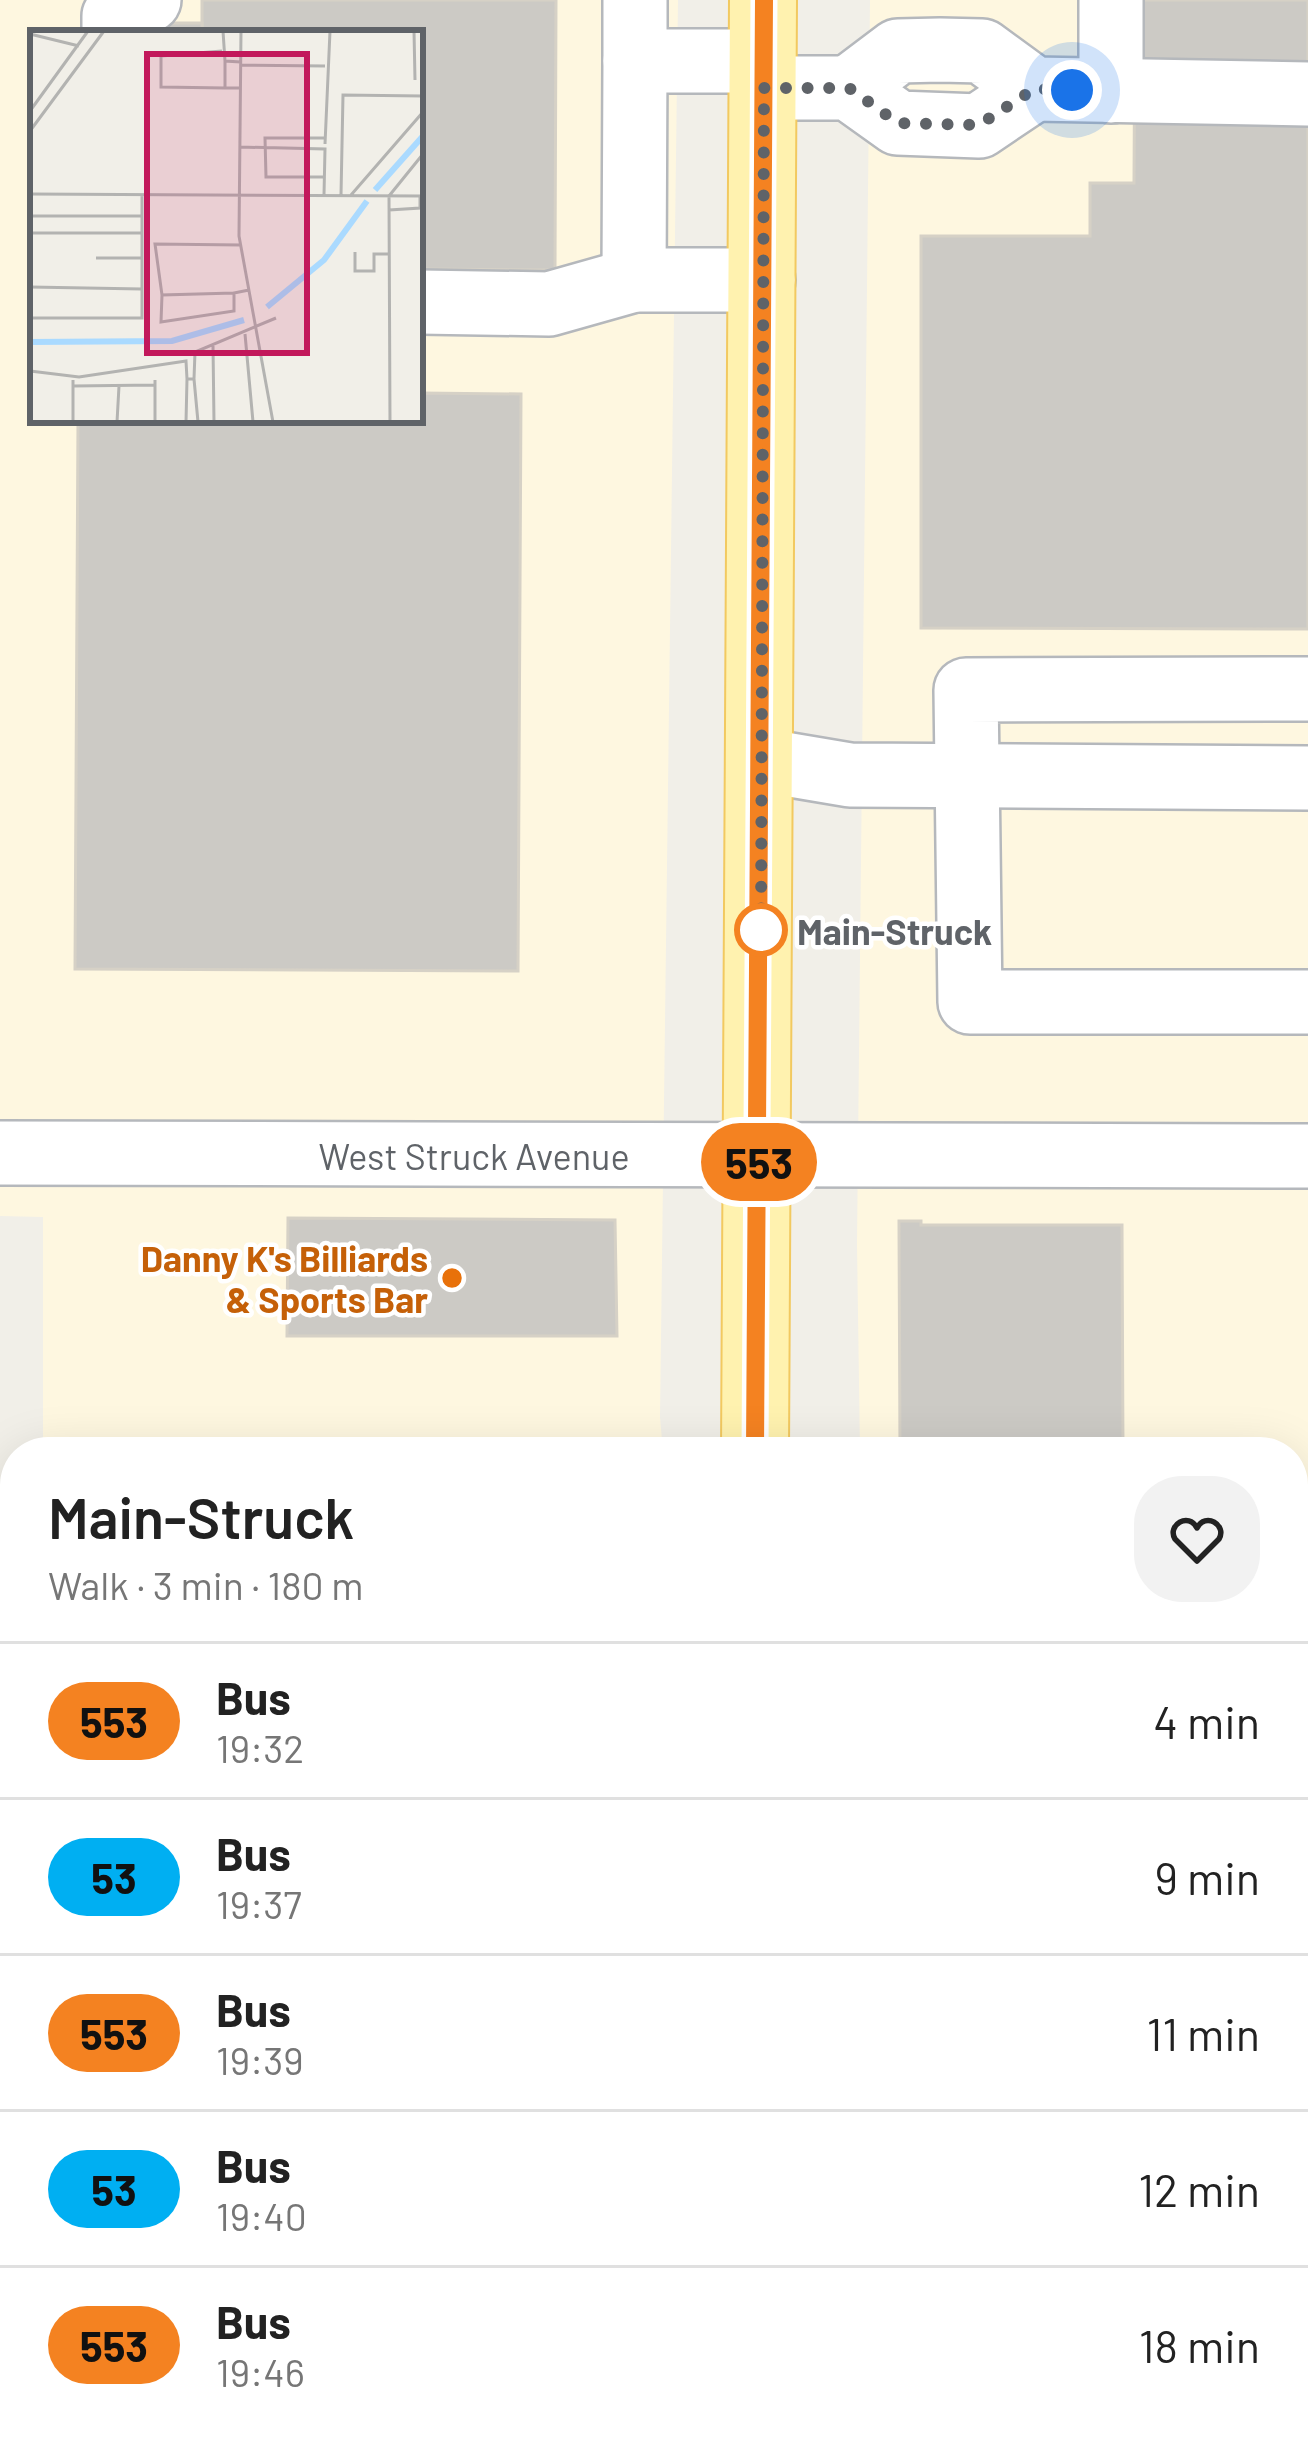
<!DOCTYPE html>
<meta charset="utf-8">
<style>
:root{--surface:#fff;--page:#f2f2f2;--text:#222;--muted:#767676;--line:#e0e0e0}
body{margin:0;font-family:Barlow,sans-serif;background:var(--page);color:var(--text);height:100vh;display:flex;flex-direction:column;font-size:45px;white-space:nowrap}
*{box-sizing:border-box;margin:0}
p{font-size:39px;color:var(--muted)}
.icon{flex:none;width:66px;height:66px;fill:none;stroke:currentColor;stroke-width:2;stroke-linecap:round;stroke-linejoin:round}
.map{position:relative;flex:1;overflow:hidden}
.panel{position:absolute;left:0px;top:1437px;width:1308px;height:1008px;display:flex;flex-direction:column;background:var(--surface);border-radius:48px 48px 0 0;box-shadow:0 12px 48px #0002}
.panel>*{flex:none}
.badge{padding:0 24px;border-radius:39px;font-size:42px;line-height:78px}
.you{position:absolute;width:60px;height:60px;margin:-30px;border:9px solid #fff;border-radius:50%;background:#1a73e8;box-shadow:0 0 0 18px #1a73e833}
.map>.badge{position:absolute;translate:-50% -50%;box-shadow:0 0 0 6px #fff}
.round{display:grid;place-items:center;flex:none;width:126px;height:126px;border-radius:48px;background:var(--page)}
.headline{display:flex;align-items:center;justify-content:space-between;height:204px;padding:0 48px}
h1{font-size:57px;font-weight:600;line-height:90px}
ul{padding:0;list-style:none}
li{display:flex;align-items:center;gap:36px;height:156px;padding:0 48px;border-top:3px solid var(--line)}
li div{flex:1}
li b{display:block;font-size:45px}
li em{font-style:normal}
li .badge{min-width:132px;font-weight:700;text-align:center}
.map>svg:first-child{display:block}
</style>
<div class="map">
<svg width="1308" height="2445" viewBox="0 0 1308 2445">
<rect width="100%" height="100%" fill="#f1efe8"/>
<g fill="#fef7e0" fill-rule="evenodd">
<path d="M0 0H678L660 1417 663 1452H43V1217L0 1216ZM33 33H420V420H33Z"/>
<polygon points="870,0 1308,0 1308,1718 1293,1734 1293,1452 860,1452 857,1244"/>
</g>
<g fill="#e0deda">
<polygon points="1308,1941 1308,2445 1071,2445 1068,2430 1293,2430 1293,1954"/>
<polygon points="235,2430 863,2430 866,2445 110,2445"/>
</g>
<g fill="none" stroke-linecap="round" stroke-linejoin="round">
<g stroke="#aadaff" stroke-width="14">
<polyline points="1293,1835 1308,1820"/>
<polyline points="0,2356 15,2356"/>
</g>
</g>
<g fill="#cccac5" stroke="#d6d1c6" stroke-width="3">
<polygon points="202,0 556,0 555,270 420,269 420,33 202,33"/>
<polygon points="1135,0 1308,0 1308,629 921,628 921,236 1090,236 1090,183 1134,183"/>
<rect x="156" y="23" width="46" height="10"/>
<polygon points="420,393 521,394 518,971 75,969 78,420 420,420"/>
<polygon points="288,1218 615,1220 617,1336 287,1336"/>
<polygon points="899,1221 921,1221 921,1225 1122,1225 1123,1452 900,1452"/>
<rect x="576" y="2430" width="203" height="15"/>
<polygon points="1136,2430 1293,2430 1293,2445 1167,2445 1167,2435 1136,2435"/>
</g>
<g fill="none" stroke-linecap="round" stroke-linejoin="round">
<g stroke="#b5b8bc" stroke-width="68">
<g id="minor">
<polyline points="635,0 635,61 763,61"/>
<polyline points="114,33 114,16 149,0"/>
<polyline points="635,61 634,280 763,280"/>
<polyline points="763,88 849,88 898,123 979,126 1034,89"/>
<polyline points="849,88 898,51 940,50 982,51 1034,89 1308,94"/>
<polyline points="1111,91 1111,0"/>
<polyline points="420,302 549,304 634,280"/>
<polyline points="1308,689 966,690 970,1002 1308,1002"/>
<polyline points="761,760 850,775 1308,778"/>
<polyline points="0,1153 1308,1156"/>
<polyline points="541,2430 541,2445"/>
<polyline points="801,2430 803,2445"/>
<polyline points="387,2445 387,2440 414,2430"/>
</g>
</g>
<g stroke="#f2c960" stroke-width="70">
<g id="major">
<polyline points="755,1452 763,0"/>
<polyline points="963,2430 967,2445"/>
</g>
</g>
<use href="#minor" stroke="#fff" stroke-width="63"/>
<use href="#major" stroke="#fff2af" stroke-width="66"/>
</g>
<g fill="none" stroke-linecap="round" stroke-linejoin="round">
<g stroke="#fff" stroke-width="27">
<polyline id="line" points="755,1452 764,0"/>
</g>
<use href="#line" stroke="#f48221" stroke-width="18"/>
<polyline stroke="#5f6368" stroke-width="12" stroke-dasharray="0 21.6" points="761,930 764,88 849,88 898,123 979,125 1034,89 1072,90"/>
</g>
<circle fill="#fff" stroke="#f48221" stroke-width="6" cx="761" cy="930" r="24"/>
<circle fill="#e8710a" stroke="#fff" stroke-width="4.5" cx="452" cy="1278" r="12"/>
<g text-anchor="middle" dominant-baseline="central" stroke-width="9" stroke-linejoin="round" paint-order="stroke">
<g font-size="36" font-weight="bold" fill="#5f6368" stroke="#fff" text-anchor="start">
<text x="797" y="930">Main-Struck</text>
</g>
<g font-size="36" fill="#5f6368" stroke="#fff">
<text x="474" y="1155">West Struck Avenue</text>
</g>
<g font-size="36" font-weight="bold" fill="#c56008" stroke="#fff" text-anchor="end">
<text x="428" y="1257">Danny K's Billiards<tspan x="428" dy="41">&amp; Sports Bar</tspan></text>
</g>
</g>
<g transform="translate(30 30)">
<rect width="393" height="393" fill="#f1efe8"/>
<path fill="none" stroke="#aadaff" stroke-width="6" d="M345 160 393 106M237 277 294 230 337 171M0 312 142 311 214 290"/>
<path fill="none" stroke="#b3b3b1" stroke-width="3" d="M193 1 195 31 211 32M211 1 209 206 243 392M384 1 385 50M0 4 49 16M192 21 131 26V57L195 58M195 31V58H211M211 35 295 36M0 81 58 1M0 101 74 1M295 114 300 1M210 117 295 119 294 165M295 147H236L235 108H295M0 164 393 166M311 165 313 65 393 66M321 165 393 82M359 166 360 392M359 166 393 124M359 180 390 178V166M0 186H112M0 203H112M325 222V241H344V224H359M66 228H112M0 257 112 259M204 263 132 265 131 292 204 281V263L219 260M132 265 125 214 211 215M0 288H112V165M215 304 223 392M183 316 184 392M0 341 49 347 156 331 157 349H164L165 322 246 288M164 349 168 392M43 356 125 355M43 392V350M87 392 89 356M125 392V350M156 392 157 349"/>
<path fill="#c2185b" fill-opacity="0.15" stroke="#c2185b" stroke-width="6" d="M117 24H277V323H117Z"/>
<rect width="393" height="393" fill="none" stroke="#5f6368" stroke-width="6"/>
</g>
</svg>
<div class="you" style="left:1072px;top:90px"></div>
<b class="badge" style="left:759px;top:1162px;background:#f48221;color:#111">553</b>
<section class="panel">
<div class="headline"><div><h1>Main-Struck</h1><p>Walk · 3 min · 180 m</p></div><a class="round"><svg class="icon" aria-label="heart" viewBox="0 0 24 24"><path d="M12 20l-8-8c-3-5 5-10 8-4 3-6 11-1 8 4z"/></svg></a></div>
<ul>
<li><span class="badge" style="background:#f48221;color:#111">553</span><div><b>Bus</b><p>19:32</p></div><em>4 min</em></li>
<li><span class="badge" style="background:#00aff2;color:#111">53</span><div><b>Bus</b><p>19:37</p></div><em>9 min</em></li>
<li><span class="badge" style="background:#f48221;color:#111">553</span><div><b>Bus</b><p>19:39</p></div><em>11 min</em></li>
<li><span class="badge" style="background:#00aff2;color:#111">53</span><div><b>Bus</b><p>19:40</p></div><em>12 min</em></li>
<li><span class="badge" style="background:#f48221;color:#111">553</span><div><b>Bus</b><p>19:46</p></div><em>18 min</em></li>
</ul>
</section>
</div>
